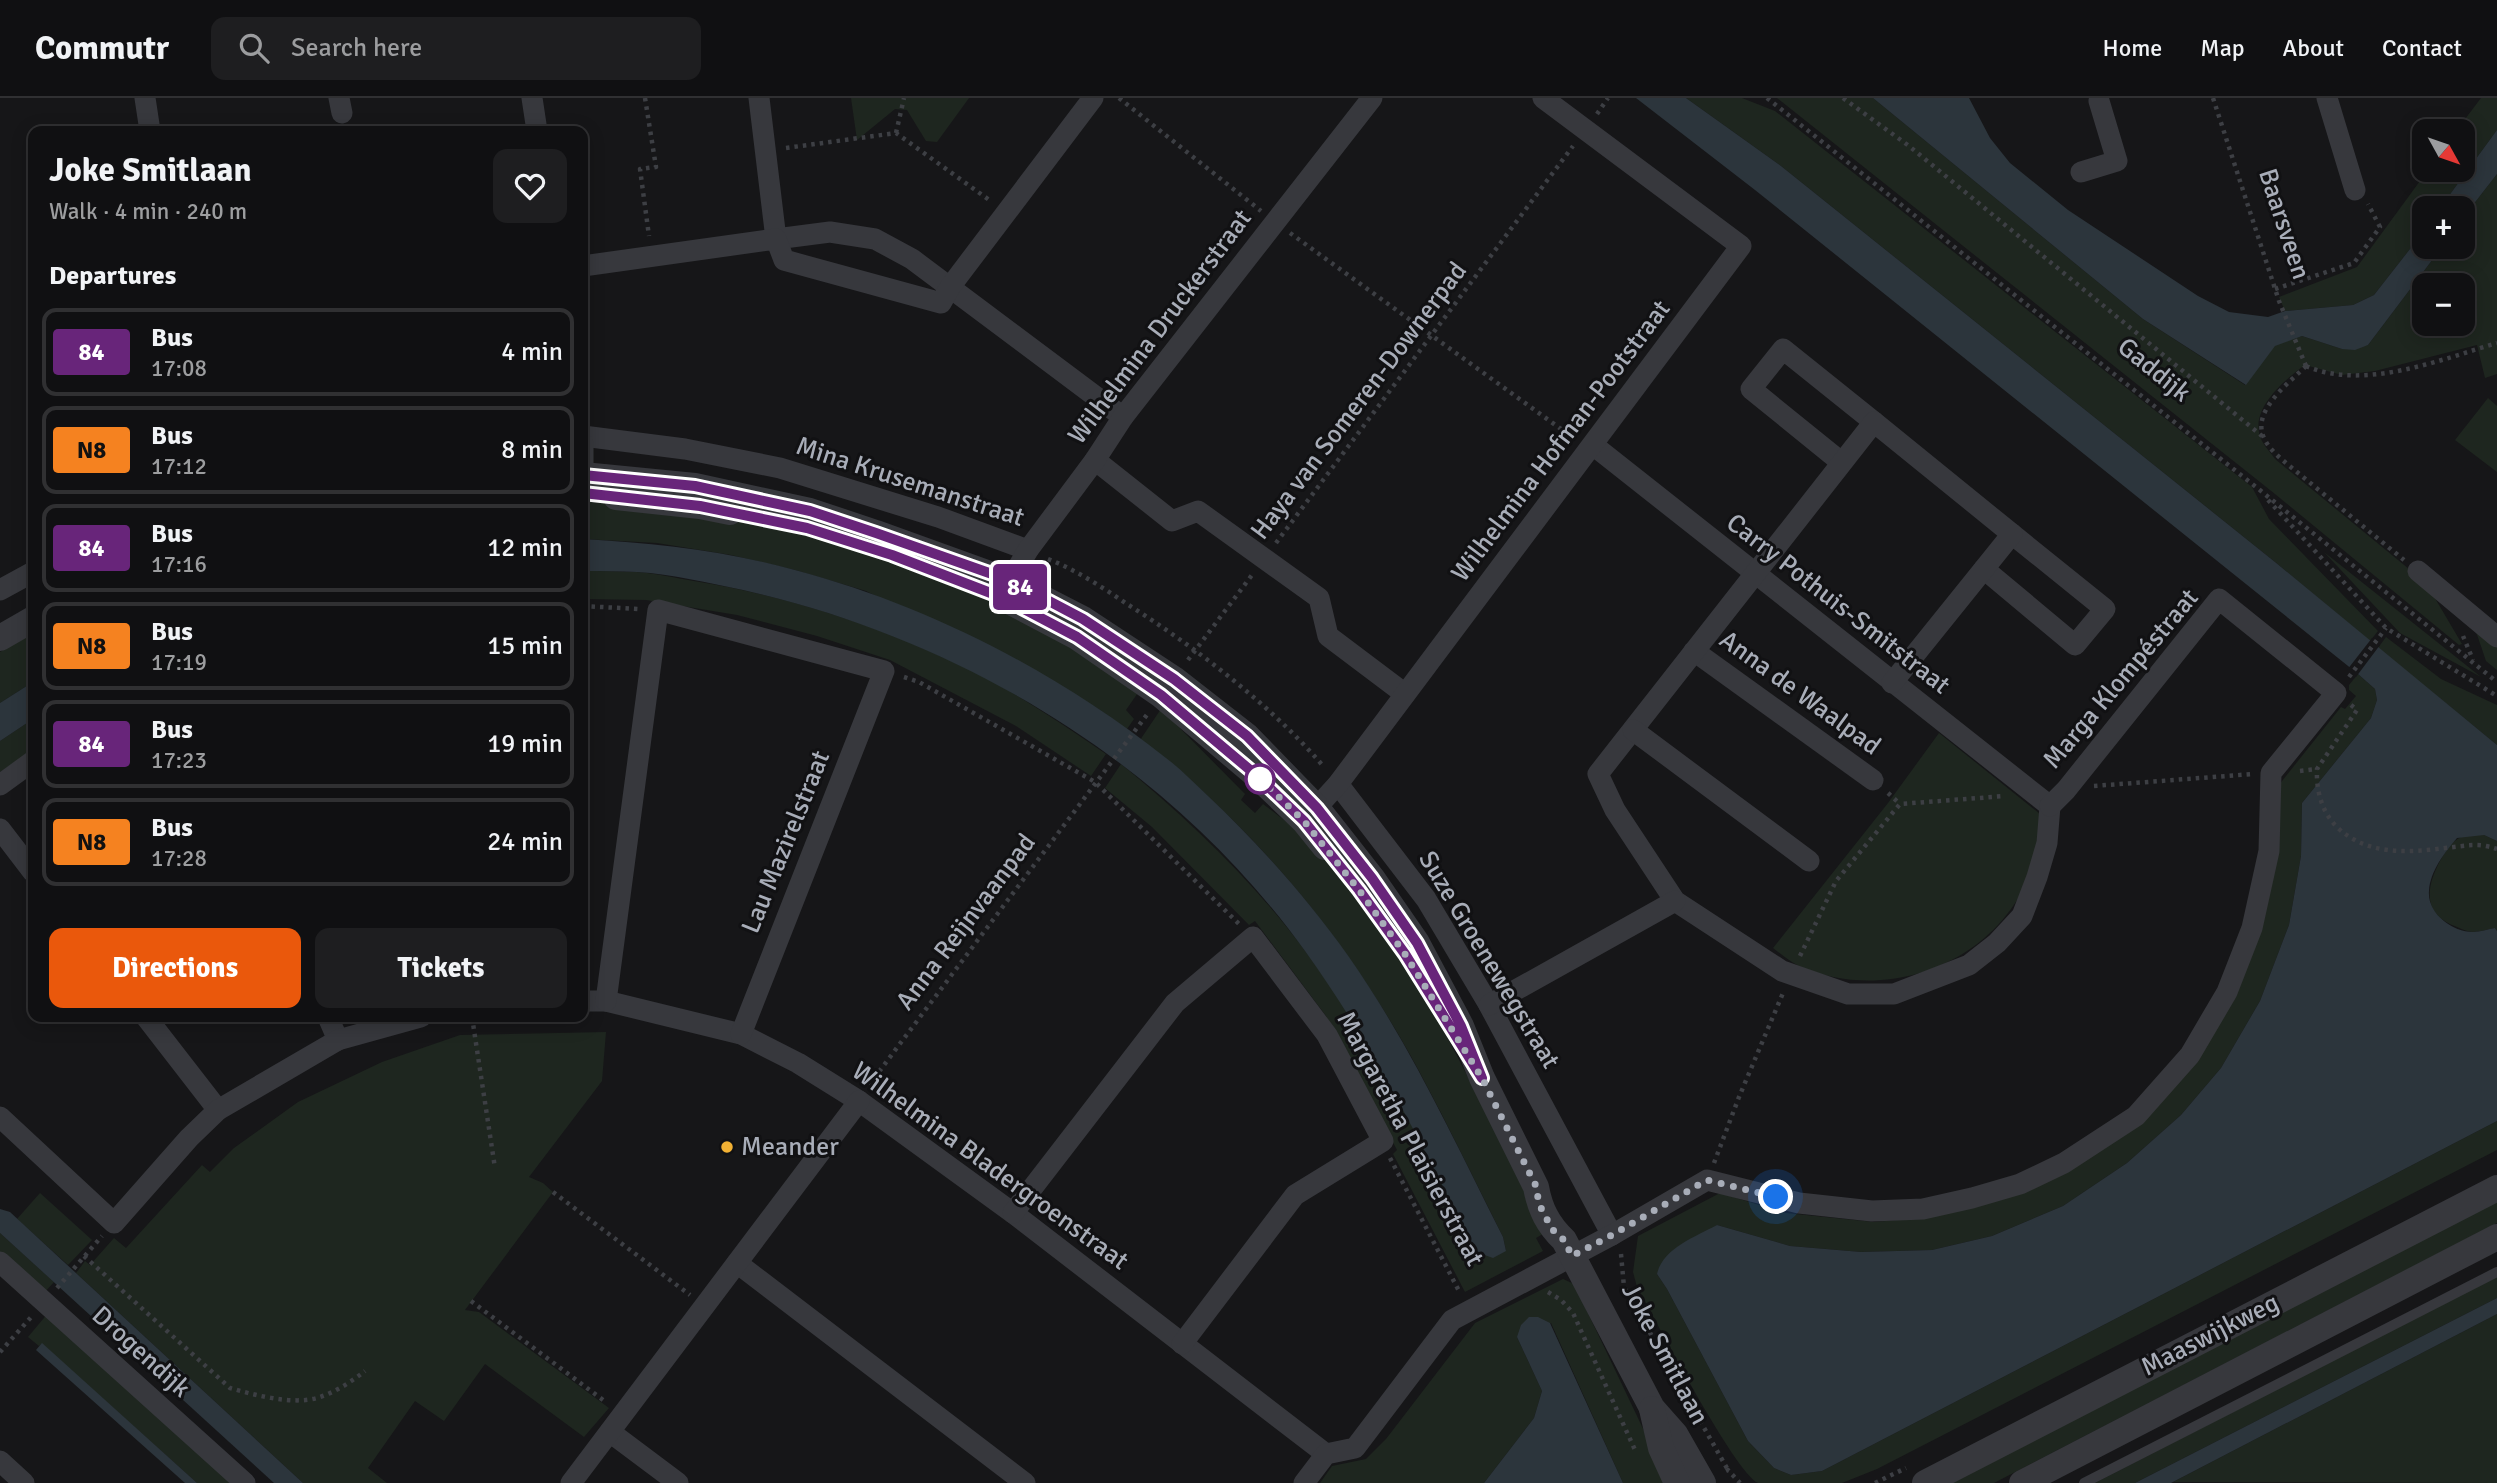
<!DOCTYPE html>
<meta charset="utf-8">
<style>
:root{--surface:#101012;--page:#1e1e20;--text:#f1f3f6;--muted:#9c9d9f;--line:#303032;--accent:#ea580c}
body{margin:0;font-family:Signika,sans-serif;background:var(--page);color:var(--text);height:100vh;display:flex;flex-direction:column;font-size:26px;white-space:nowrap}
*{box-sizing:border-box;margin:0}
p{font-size:23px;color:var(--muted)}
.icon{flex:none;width:38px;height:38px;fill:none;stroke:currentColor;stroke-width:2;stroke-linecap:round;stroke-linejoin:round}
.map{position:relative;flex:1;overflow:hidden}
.panel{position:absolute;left:28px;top:28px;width:560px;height:896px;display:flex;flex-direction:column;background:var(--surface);border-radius:14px;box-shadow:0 4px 18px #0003,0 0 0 2px var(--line)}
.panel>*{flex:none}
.badge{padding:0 14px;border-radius:5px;font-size:24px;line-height:46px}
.needle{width:46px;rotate:130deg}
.buttons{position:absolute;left:2412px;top:21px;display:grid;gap:14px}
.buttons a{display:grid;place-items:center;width:63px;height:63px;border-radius:14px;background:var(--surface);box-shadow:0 4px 18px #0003,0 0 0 2px var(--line);font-size:35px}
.you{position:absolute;width:35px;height:35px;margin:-18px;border:5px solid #fff;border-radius:50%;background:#1a73e8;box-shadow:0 0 0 10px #1a73e833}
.map>.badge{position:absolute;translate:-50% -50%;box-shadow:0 0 0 4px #fff}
h2{padding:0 21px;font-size:26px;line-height:63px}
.round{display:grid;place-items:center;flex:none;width:74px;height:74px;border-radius:14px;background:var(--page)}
.summary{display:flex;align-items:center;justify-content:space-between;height:119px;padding:0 21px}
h1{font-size:33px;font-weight:700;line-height:52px}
.button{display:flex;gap:14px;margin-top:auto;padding:14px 21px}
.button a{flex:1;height:80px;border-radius:14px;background:var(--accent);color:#fff;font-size:28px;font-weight:700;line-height:80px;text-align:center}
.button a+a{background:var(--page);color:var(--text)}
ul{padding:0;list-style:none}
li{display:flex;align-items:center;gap:21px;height:88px;margin:0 14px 10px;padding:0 7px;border:4px solid var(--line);border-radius:14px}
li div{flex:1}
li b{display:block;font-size:26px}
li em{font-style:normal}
li .badge{min-width:77px;font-weight:700;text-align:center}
header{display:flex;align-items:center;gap:42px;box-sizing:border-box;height:98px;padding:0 35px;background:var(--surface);border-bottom:2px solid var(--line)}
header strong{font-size:33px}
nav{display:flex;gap:38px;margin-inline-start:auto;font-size:24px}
.search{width:490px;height:63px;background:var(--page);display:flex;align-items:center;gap:18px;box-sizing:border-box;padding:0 24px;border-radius:14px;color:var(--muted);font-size:26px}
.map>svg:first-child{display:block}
</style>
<header>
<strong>Commutr</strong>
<div class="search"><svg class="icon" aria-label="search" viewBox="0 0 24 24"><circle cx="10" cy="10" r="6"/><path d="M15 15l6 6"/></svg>Search here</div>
<nav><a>Home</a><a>Map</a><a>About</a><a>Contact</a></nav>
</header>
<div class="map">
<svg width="2497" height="1385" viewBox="0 0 2497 1385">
<rect width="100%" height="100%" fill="#161618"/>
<g fill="#1e261f" fill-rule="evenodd">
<polygon points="851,0 969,0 937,44 926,43 907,12 895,11 857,42"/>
<polygon points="1686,0 1742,0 1775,13 2252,389 2269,421 2378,533 2370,543 2275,464 1781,68"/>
<path d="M1777 0H1873L2143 221 2245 287 2275 247 2302 238 2342 251 2368 247 2442 149H2462V121L2497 76V276L2485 280 2477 247 2375 273 2342 277 2305 267C2283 283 2247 313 2262 343 2265 349 2271 355 2275 361L2426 485 2462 546 2459 547 2275 396ZM2424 187H2462V226H2424Z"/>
<polygon points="2481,0 2497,0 2497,32 2440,110 2424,110 2424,133 2374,197 2353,207 2285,213 2279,199 2357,169 2428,72 2462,72 2462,33 2456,33"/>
<polygon points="2488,300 2497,308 2497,374 2455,342"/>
<path d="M583 399C604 399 625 402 646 404 759 415 873 446 977 494 1034 520 1088 557 1142 589L1126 612 1134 621 1127 631 1094 608 866 493 795 472 731 457 657 445 583 441Z"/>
<polygon points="2324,454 2481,579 2400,535"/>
<path d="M583 473C600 473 618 473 636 474 655 475 675 480 694 483 796 499 898 534 990 582 1030 604 1068 630 1106 656L1091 678 1016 628 890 562 817 538 737 517 646 502 583 501Z"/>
<polygon points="2472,522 2497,542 2497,572 2486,563"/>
<polygon points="33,535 33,584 0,605 0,554"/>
<polygon points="2386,539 2441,581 2497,607 2497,647 2378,550"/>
<path d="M2358 576 2375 591 2377 602 2371 620 2302 705 2301 758 2289 827 2260 903 2221 970 2181 1017 2127 1065 2063 1108 1992 1138 1932 1152 1861 1154 1790 1148 1717 1127 1657 1176 1667 1191 1748 1343 1774 1370 1791 1377 1822 1373 2497 1023V1052L1877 1371 1842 1385H1758C1735 1375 1655 1221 1637 1189L1633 1174 1638 1138 1720 1095 1786 1115 1874 1124 1920 1120 2120 1038 2237 890 2278 688 2341 609 2345 611 2356 598 2349 592V587Z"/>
<path d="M1161 611 1245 696 1241 702 1255 715 1263 706 1309 741 1349 789 1405 867 1444 933 1548 1133 1536 1140 1543 1153 1465 1194 1393 1056 1397 1052 1326 918 1255 823 1249 827 1152 729 1105 690 1121 666C1188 721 1251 781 1303 850 1373 943 1424 1051 1476 1154L1506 1153 1503 1139C1475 1083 1448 1027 1419 973 1366 875 1298 783 1217 707 1192 683 1168 661 1140 642Z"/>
<polygon points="33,621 33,652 0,674 0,643"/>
<path d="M1939 635 2040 716C2038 736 2037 761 2029 779 1992 867 1885 906 1799 868 1790 864 1781 856 1773 850L1888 705Z"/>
<path d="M2466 737H2484L2497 743V833L2495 830C2488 831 2480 834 2473 834 2468 834 2462 831 2457 829 2423 817 2425 791 2440 763 2447 751 2453 741 2466 737Z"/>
<polygon points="606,934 602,983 529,1079 543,1085 553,1094 465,1212 479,1214 609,1310 584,1339 485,1266 444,1323 415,1303 368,1370 387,1385 303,1385 76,1175 85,1163 90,1167 114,1140 126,1150 202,1067 210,1074 234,1050 298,1004 382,964 460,937"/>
<polygon points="40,1095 92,1142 68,1167 17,1121"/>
<polygon points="2497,1103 2497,1125 1994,1385 1951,1385"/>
<polygon points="0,1135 54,1184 43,1196 0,1157"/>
<polygon points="2497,1178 2497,1200 2135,1385 2095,1385"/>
<polygon points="1563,1181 1574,1186 1669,1385 1623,1385 1551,1225 1517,1239 1542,1293 1534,1320 1484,1385 1320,1385 1332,1368 1366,1361 1386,1341 1475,1225"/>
<polygon points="49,1214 238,1385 197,1385 42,1246 39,1248 28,1239"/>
<polygon points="2497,1216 2497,1385 2173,1384"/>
</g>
<g fill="#2c353c">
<path d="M1636 0H1686L1781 68 2275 464 2497 647V743L2484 737 2457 740C2445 754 2430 773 2429 793 2427 815 2452 834 2473 834 2480 834 2488 831 2495 830L2497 833V1023L1822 1373 1791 1377 1774 1370 1748 1343 1667 1191 1657 1176C1663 1150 1695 1139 1717 1127L1790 1148 1861 1154 1932 1152 1992 1138 2063 1108 2127 1065 2181 1017 2221 970 2260 903 2289 827 2301 758 2302 705 2371 620 2377 602 2375 591 2358 576 1755 92Z"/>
<polygon points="1873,0 1969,0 1990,40 2010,65 2068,112 2198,198 2229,214 2268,219 2285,213 2353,207 2374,197 2424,133 2424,149 2442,149 2368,247 2355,252 2342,251 2302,238 2275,248 2246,287 2143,221"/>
<polygon points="2497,32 2497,76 2462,121 2462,110 2440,110"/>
<path d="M583 441C655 445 726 453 795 472 930 508 1057 574 1166 660 1181 671 1194 685 1207 697 1259 746 1307 800 1349 859 1410 946 1455 1044 1503 1139L1506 1153 1493 1160 1476 1154C1424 1051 1373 947 1305 853 1172 668 963 541 743 492 708 485 672 476 637 474 619 473 601 473 583 473Z"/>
<polygon points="33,584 33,621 0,643 0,605"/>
<polygon points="0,1111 10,1114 303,1385 274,1385 0,1135"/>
<polygon points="2497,1200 2497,1216 2171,1385 2135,1385"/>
<polygon points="1529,1219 1538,1219 1550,1225 1623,1385 1484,1385 1534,1320 1542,1293 1517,1239 1521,1227"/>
<polygon points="42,1245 197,1385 185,1385 36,1252"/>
</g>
<polygon fill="#161618" points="2372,540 2380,547 2356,579 2347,572"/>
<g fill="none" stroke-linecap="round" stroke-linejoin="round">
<g stroke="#3d3f44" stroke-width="4.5" stroke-dasharray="3.5 5" stroke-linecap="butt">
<polyline points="645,0 656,69 640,71 649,138"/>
<polyline points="1119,0 1261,113"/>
<polyline points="1767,0 2256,389 2497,584"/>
<polyline points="1843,0 1909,48 2262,338"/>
<polyline points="2213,0 2279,203 2306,268"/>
<polyline points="1597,16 1608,0"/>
<polyline points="896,35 904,0"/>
<polyline points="786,50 896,35 992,104"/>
<polyline points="1290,135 1572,339"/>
<polyline points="2275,191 2354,165 2380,129 2368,106"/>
<path d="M2306 268C2289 285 2251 313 2264 340 2269 351 2278 358 2286 365L2404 462"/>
<path d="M2306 268C2364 293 2439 262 2497 245"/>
<polyline points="2268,402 2386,530 2497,598"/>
<polyline points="1276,445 1573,48"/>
<path d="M1048 461C1076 472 1102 489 1127 506 1195 549 1271 607 1324 669"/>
<polyline points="583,508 638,511"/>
<polyline points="2463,538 2473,562"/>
<polyline points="1188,562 1252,477"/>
<polyline points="904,579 919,584 1095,684 1240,827"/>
<polyline points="2349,579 2386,530"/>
<path d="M2351 607 2357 612 2317 671C2316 693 2322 715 2338 730 2367 757 2407 755 2445 750 2466 748 2477 744 2497 751"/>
<polyline points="2300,673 2317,671"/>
<polyline points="2094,688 2253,676"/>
<polyline points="1888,695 1900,706"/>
<polyline points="1800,858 1836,783 1900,706 2005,698"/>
<polyline points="472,919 495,1070"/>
<polyline points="869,987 1149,614"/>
<polyline points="1390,1060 1460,1195"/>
<polyline points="1714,1065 1739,999 1783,895"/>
<polyline points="553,1094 690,1197"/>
<polyline points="1621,1156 1624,1189 1728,1372"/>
<path d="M84 1158 230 1290C254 1297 292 1307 317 1300 334 1295 351 1284 365 1273"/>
<polyline points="57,1190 102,1138"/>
<polyline points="1548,1194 1561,1202 1573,1215 1635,1352"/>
<polyline points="471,1203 607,1305"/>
<polyline points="0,1254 33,1217"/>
<polyline points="1726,1373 1728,1372 1740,1385"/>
<polyline points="1875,1385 1906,1370"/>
</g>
<polyline stroke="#37383d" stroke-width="10" points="2084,1385 2497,1174"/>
<g stroke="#37383d" stroke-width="21">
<polyline points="145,0 150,33"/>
<polyline points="339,0 342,15"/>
<polyline points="532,0 537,33"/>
<polyline points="759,0 776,141 830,134 875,141 912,161 1123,319"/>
<polyline points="2327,0 2355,92"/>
<polyline points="2081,74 2117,63 2099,3"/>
<polyline points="583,168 776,141 784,162 941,205 950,189 1093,0"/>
<polyline points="583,338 685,351 780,370 938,419 1028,452"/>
<polyline points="583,346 583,395"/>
<polyline points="1593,347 2050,708"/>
<polyline points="1095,362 1172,423 1198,413 1319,500 1328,538 1405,596"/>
<polyline points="1841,364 1751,291 1783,251 1874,324"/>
<polyline points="1984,471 2075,547 2105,511 2012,436"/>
<polyline points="2418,473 2497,539"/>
<polyline points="0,492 33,474"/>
<polyline points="1002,497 1028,452 1095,362 1123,319 1372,0"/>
<polyline points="1694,553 1873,682"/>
<polyline points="1892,585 2012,436 1874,324 1598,676 1615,712 1675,803 1782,873 1848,896 1894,896 1969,867 1997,845 2022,818 2037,779 2047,745 2050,708"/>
<polyline points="1633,632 1809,763"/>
<polyline points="1338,686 1426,801 1489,907 1612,1137"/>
<polyline points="0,687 33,663"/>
<polyline points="1308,719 1338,686 1741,148 1543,0"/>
<polyline points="0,731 33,774"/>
<polyline points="583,903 606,903 741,936 798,965 859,1003 1013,1115 1326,1356"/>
<polyline points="606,903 658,512 884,573 741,936"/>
<polyline points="1489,907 1675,803"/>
<polyline points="146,919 218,1012"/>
<polyline points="328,919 338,942"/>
<polyline points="0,1019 114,1125 189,1040 218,1012 338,942 421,919"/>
<polyline points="1013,1115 1175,905 1253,839 1327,937 1383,1043 1295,1097 1182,1246"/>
<polyline points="0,1164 245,1385"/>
<polyline points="737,1165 1025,1385"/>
<polyline points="610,1334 678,1385"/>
<polyline points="0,1363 24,1385"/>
<polyline points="571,1385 859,1003"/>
<polyline points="1304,1385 1326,1356 1355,1350 1452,1222 1612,1137 1707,1082 1799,1105 1872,1113 1923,1111 1972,1100 2020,1086 2064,1065 2136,1018 2190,957 2227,894 2252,830 2269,753 2271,675 2336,595 2219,501 2066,692 2050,708"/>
</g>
<g stroke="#37383d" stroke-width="26">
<path d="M583 377 695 388 810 413 876 435 1009 483 1083 521 1174 581 1247 638 1317 710 1372 780 1417 845 1461 928 1482 980 1536 1089C1540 1111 1548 1127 1564 1142L1652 1310 1675 1336 1703 1385"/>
<polyline points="616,399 700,408 730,414"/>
<polyline points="1003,500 1077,539 1161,597 1256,677 1304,723 1325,749"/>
<polyline points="0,540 33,521"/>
<polyline points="1652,1311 1661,1350 1677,1385"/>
<polyline points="1925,1385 2497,1090"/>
<polyline points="2022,1385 2497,1139"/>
</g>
</g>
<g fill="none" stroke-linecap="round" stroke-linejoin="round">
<g stroke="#fff" stroke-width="16">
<polyline id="line" points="583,377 695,388 810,413 876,435 1009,482 1083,521 1174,581 1247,638 1317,710 1372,780 1417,845 1461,928 1482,980 1405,856 1359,792 1304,723 1256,677 1161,597 1077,539 1001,499 892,457 807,430 700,408 583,395"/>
</g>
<use href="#line" stroke="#68257a" stroke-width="10"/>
<polyline stroke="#a8adb8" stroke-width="7" stroke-dasharray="0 12.6" points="1260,681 1256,677 1304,723 1359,792 1405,856 1482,980 1536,1088 1539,1106 1552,1131 1564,1142 1572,1158 1612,1137 1707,1082 1776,1099"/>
</g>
<circle fill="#fff" stroke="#68257a" stroke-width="3.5" cx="1260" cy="681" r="14"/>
<circle fill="#f2b134" stroke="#111113" stroke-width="2.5" cx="727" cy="1049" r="7"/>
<g text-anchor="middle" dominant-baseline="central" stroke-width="6" stroke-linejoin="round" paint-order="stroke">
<g font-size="26" fill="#a8adb8" stroke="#111113">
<text transform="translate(2284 126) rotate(72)">Baarsveen</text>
<text transform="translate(1160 229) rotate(-53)">Wilhelmina Druckerstraat</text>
<text transform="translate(2154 272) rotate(39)">Gaddijk</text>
<text transform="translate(1359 303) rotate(-53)">Haya van Someren-Downerpad</text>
<text transform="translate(1561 343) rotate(-53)">Wilhelmina Hofman-Pootstraat</text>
<text transform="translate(910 384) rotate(18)">Mina Krusemanstraat</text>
<text transform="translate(1838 506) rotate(38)">Carry Pothuis-Smitstraat</text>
<text transform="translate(2121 581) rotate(-50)">Marga Klompéstraat</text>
<text transform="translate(1800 595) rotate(36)">Anna de Waalpad</text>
<text transform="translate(786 744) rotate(-68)">Lau Mazirelstraat</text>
<text transform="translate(966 824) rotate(-53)">Anna Reijnvaanpad</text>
<text transform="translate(1489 862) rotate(59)">Suze Groenewegstraat</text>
<text transform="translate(1410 1041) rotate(62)">Margaretha Plaisierstraat</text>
<text transform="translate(990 1068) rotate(36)">Wilhelmina Bladergroenstraat</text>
<text transform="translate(2210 1237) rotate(-27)">Maaswijkweg</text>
<text transform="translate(141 1254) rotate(42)">Drogendijk</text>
<text transform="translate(1665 1256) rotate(62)">Joke Smitlaan</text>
</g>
<g font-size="26" fill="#a8adb8" stroke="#111113" text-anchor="start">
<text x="741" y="1049">Meander</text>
</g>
</g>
</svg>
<div class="buttons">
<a><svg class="needle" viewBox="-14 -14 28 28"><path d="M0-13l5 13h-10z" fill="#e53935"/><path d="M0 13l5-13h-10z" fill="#9c9d9f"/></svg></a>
<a>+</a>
<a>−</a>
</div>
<div class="you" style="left:1776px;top:1099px"></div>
<b class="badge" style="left:1020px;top:489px;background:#68257a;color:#fff">84</b>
<section class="panel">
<div class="summary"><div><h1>Joke Smitlaan</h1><p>Walk · 4 min · 240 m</p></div><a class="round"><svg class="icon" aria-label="heart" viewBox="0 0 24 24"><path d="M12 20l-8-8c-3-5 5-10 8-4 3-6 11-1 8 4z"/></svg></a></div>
<h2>Departures</h2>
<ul>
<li><span class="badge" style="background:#68257a;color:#fff">84</span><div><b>Bus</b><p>17:08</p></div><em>4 min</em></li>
<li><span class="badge" style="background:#f58220;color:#111">N8</span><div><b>Bus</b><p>17:12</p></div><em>8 min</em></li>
<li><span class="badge" style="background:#68257a;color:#fff">84</span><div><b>Bus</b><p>17:16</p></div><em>12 min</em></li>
<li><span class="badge" style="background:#f58220;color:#111">N8</span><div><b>Bus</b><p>17:19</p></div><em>15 min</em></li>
<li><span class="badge" style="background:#68257a;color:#fff">84</span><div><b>Bus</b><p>17:23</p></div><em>19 min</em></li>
<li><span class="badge" style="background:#f58220;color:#111">N8</span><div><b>Bus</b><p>17:28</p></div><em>24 min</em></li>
</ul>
<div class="button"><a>Directions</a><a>Tickets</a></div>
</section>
</div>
